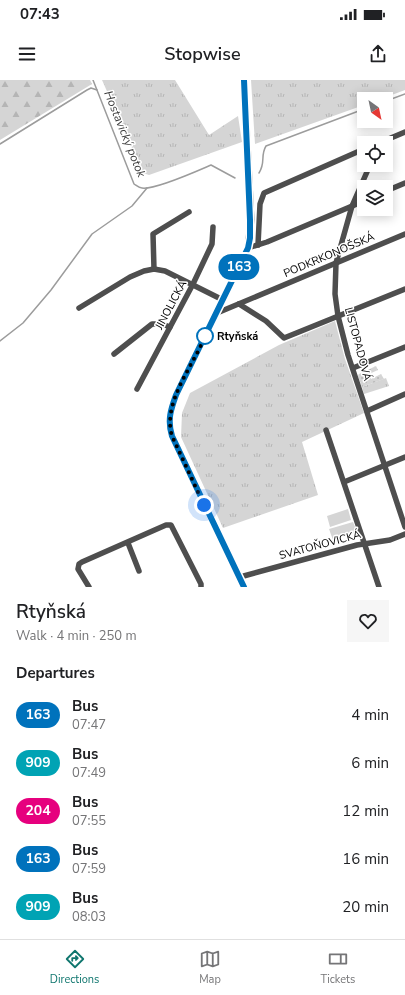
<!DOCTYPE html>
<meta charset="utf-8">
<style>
:root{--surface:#fff;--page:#f6f6f6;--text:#202124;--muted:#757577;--line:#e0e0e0;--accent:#0f766e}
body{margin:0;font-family:"Nunito Sans",sans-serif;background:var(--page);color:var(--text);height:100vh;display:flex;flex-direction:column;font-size:15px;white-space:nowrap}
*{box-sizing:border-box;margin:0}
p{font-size:13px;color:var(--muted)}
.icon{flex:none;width:22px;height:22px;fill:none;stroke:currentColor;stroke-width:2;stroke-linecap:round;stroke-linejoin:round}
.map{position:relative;height:507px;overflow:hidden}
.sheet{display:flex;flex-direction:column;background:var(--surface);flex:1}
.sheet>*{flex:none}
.badge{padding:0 8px;border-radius:13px;font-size:14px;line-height:26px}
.needle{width:26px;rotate:147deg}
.controls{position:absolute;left:357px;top:12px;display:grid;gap:8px}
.controls a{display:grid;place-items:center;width:36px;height:36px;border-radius:0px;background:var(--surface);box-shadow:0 2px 10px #0003;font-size:20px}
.you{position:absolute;width:20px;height:20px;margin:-10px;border:3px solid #fff;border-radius:50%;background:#1a73e8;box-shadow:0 0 0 6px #1a73e833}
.map>.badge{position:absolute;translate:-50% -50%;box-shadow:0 0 0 2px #fff}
h2{padding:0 16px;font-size:15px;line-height:36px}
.round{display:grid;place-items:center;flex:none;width:42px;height:42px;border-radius:0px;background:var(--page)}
.overview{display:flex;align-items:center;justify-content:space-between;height:68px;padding:0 16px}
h1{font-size:19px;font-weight:600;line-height:30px}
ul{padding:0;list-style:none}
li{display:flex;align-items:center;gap:12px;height:48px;padding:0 16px}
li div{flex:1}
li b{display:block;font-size:15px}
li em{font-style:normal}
li .badge{min-width:44px;font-weight:700;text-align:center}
.status{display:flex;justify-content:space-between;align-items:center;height:28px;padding:0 20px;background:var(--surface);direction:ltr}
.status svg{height:11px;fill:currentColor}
header{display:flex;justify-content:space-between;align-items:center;height:52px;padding:0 16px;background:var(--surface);font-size:18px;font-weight:600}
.menu{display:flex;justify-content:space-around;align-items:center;height:56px;border-top:1px solid var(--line);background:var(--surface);font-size:11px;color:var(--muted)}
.menu a{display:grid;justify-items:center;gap:2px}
.menu .selected{color:var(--accent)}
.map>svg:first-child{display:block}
</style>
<div class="status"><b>07:43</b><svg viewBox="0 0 49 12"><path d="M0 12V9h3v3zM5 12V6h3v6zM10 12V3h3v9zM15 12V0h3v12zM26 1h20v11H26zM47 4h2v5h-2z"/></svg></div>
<header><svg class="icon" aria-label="menu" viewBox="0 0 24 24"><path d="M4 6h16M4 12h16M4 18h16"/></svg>Stopwise<svg class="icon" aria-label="share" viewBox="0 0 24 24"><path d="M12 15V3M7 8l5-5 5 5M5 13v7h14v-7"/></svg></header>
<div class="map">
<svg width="405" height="507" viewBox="0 0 405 507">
<defs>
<pattern id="grass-tufts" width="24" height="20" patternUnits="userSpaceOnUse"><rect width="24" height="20" fill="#d5d5d5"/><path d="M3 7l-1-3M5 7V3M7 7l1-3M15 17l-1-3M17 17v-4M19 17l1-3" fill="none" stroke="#b5b5b5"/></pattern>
<pattern id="forest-firs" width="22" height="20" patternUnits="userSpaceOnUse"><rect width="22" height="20" fill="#d5d5d5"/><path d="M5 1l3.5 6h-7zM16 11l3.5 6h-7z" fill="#b5b5b5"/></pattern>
<pattern id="park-dots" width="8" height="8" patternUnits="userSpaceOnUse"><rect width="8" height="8" fill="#d5d5d5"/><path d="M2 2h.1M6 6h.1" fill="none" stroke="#b5b5b5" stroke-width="1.8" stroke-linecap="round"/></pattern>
</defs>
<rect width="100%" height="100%" fill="#fff"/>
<g fill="url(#grass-tufts)">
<polygon points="102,0 175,0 209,55 238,36 242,62 149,95 143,93"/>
<polygon points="251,0 405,0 405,10 381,19 364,19 364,25 255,64"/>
<polygon points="335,241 345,279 364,333 302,362 318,415 223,448 181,357 182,333 190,313 279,265"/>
<polygon points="386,298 389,306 364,314 362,307"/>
</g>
<polygon fill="url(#forest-firs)" points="0,0 90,0 92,4 0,60"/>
<polygon fill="url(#park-dots)" points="376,286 378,290 369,294 371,299 381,294 384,299 362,307 358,296 359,294"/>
<g fill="#d5d5d5">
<polygon points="348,429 351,440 330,447 327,436"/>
<polygon points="353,442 357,452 333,460 329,449"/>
</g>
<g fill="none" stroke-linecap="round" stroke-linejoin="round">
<g stroke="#9c9c9c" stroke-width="1.5">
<path d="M93 0 134 104C137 106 139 108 142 108 155 110 197 91 211 85L235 98"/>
<polyline points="386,21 405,14"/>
<polyline points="0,64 87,10 91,8 97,10"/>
<path d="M259 93C266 82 260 76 266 66L364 29"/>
<polyline points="0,261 23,243 51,210 92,154 132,126 147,108"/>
</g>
<g stroke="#4e4e4e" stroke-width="5.5">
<polyline points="379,63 405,52"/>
<polyline points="370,85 352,126 336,183 335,214 338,236 348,275 405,447"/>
<polyline points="386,111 405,103"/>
<polyline points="258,165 260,124 264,113 364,69"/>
<polyline points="248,168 267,162 364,121"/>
<polyline points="154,189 153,154 189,132"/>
<polyline points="239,224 266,241 284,258 405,209"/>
<polyline points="79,228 130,197 144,191 154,189 165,191 223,220"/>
<polyline points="217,233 405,154"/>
<polyline points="114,274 152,244 162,244 170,247"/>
<polyline points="353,288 405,267"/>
<polyline points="137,309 193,204 212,164 213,147"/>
<polyline points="367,331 405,314"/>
<polyline points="326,350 379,507"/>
<polyline points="344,402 405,377"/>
<polyline points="128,463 139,491"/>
<polyline points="240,497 357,465 390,460 405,454"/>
<polyline points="89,507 78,489 79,484 82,482 166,445 171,445 201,504 201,507"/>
</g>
<path stroke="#4e4e4e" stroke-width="7" d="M244 507 172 355C167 340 171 329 176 315L248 168 251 140 244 0"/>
</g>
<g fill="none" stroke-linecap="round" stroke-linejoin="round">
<g stroke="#fff" stroke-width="9">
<path id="line" d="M244 507 172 356C167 340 171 329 176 315L248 168 250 158V140L244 0"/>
</g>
<use href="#line" stroke="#0072bc" stroke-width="6"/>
<path stroke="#000" stroke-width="4" stroke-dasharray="0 7.2" d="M204 425 172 356C162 322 194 285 205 256"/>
</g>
<circle fill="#fff" stroke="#0072bc" stroke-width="2" cx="205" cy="256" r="8"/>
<g text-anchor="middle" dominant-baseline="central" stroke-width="3" stroke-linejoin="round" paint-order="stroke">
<g font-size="11" fill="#000" stroke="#fff">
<text transform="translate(329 175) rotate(-23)">PODKRKONOŠSKÁ</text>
<text transform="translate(171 225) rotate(-62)">JINOLICKÁ</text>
<text transform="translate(358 264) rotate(75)">LISTOPADOVÁ</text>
<text transform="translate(320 465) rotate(-15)">SVATOŇOVICKÁ</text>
</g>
<g font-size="11" font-weight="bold" fill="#000" stroke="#fff" text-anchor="start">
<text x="217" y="256">Rtyňská</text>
</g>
<g font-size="12" font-style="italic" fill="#3d3d3d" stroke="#fff">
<text transform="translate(125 54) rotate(68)">Hostavický potok</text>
</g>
</g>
</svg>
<div class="controls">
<a><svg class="needle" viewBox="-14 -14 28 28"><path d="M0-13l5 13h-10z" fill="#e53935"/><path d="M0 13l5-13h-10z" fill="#757577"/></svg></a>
<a><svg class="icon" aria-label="locate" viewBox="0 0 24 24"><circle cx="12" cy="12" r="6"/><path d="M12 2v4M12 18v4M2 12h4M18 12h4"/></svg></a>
<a><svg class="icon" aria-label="layers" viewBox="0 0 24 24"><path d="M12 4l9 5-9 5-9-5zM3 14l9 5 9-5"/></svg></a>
</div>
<div class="you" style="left:204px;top:425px"></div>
<b class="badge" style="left:239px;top:187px;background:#0072bc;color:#fff">163</b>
</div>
<section class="sheet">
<div class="overview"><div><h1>Rtyňská</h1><p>Walk · 4 min · 250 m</p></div><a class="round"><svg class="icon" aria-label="heart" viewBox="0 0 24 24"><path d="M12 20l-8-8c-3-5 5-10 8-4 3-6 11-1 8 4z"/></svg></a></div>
<h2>Departures</h2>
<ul>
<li><span class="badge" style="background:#0072bc;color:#fff">163</span><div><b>Bus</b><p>07:47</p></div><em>4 min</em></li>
<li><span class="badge" style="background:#00a3b4;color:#fff">909</span><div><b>Bus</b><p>07:49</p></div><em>6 min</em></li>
<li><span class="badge" style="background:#e6007e;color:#fff">204</span><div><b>Bus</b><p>07:55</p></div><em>12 min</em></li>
<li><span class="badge" style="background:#0072bc;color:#fff">163</span><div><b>Bus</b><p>07:59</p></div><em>16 min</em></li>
<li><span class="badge" style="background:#00a3b4;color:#fff">909</span><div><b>Bus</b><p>08:03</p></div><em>20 min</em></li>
</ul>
</section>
<nav class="menu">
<a class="selected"><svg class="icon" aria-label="directions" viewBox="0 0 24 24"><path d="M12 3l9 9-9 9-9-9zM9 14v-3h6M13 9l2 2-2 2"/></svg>Directions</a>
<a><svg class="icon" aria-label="map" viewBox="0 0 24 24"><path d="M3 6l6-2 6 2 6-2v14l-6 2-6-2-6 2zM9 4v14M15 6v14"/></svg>Map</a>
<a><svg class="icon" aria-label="tickets" viewBox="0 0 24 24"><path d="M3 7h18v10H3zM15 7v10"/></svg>Tickets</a>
</nav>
